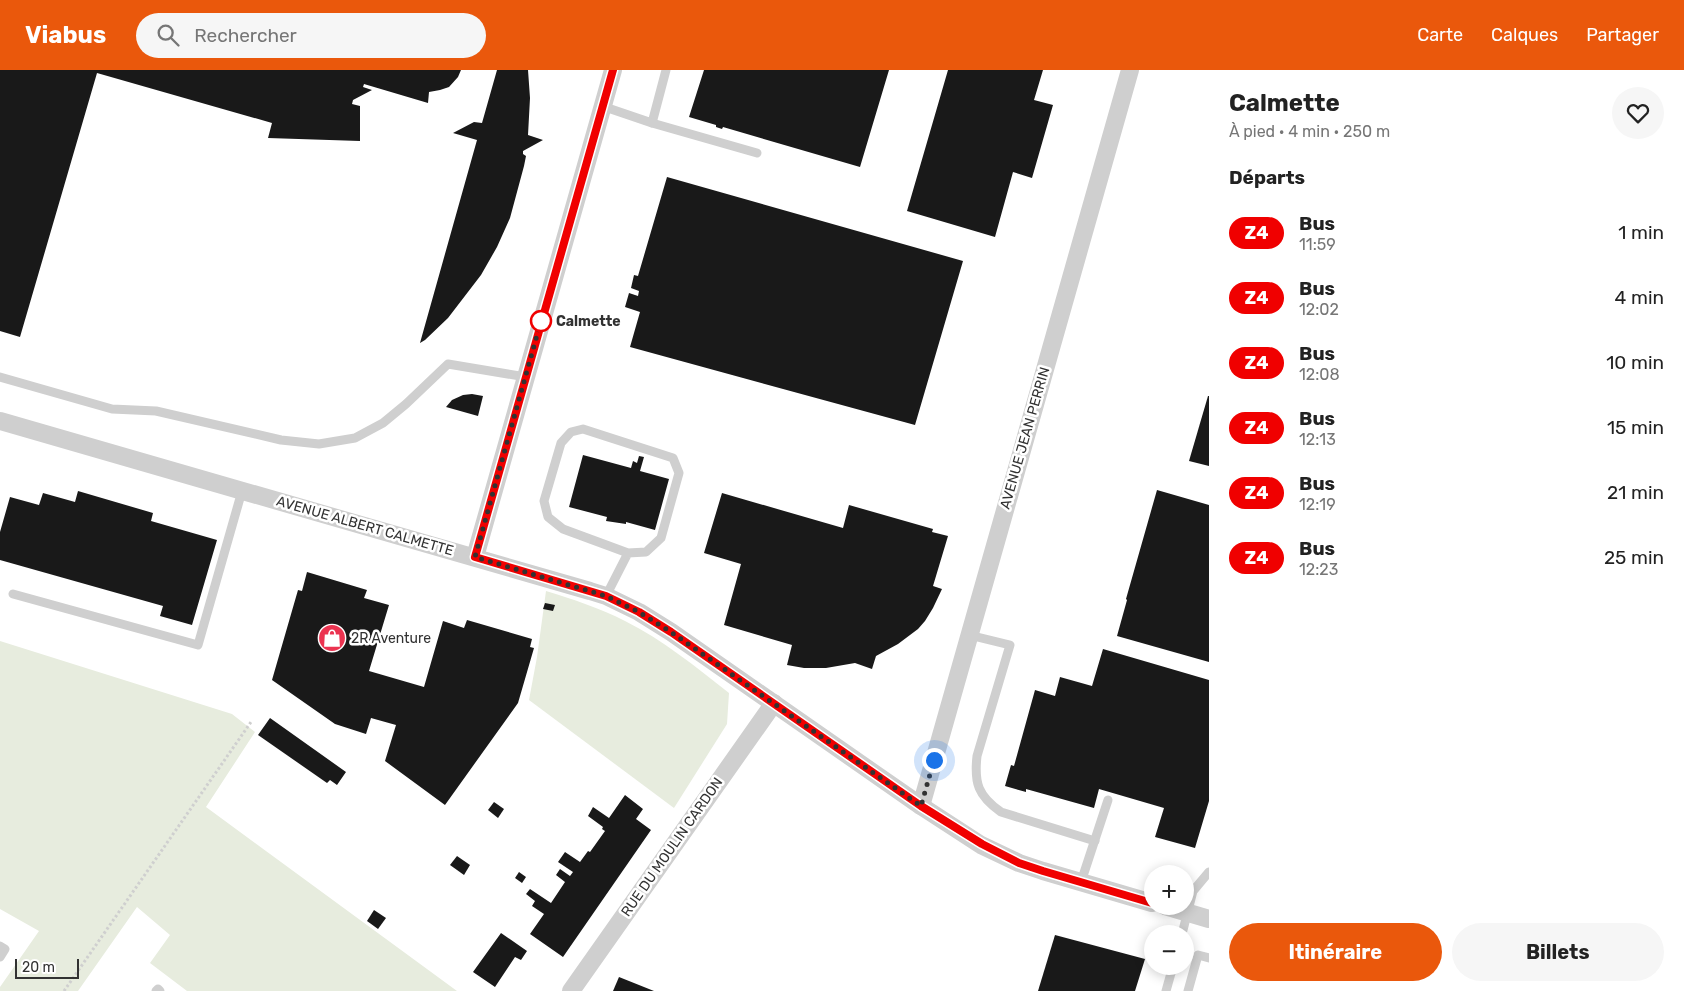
<!DOCTYPE html>
<html lang="fr">
<meta charset="utf-8">
<style>
:root{--surface:#fff;--page:#f6f6f6;--text:#222;--muted:#767676;--accent:#ea580c}
body{margin:0;font-family:Rubik,sans-serif;background:var(--page);color:var(--text);height:100vh;display:flex;flex-direction:column;font-size:19px;white-space:nowrap}
*{box-sizing:border-box;margin:0}
p{font-size:16px;color:var(--muted)}
.icon{flex:none;width:28px;height:28px;fill:none;stroke:currentColor;stroke-width:2;stroke-linecap:round;stroke-linejoin:round}
.map{position:relative;flex:1;overflow:hidden}
.drawer{display:flex;flex-direction:column;background:var(--surface);width:475px}
.drawer>*{flex:none}
.badge{padding:0 10px;border-radius:16px;font-size:18px;line-height:32px}
.tools{position:absolute;left:1144px;top:795px;display:grid;gap:10px}
.tools a{display:grid;place-items:center;width:50px;height:50px;border-radius:50%;background:var(--surface);box-shadow:0 2px 12px #0003;font-size:25px}
.scale{position:absolute;left:15px;bottom:12px;width:64px;box-sizing:border-box;padding-left:5px;border:2px solid #323232;border-top:0;font-size:14px;line-height:18px;white-space:nowrap;color:#323232;-webkit-text-stroke:4px #fff;paint-order:stroke}
.you{position:absolute;width:25px;height:25px;margin:-12px;border:4px solid #fff;border-radius:50%;background:#1a73e8;box-shadow:0 0 0 8px #1a73e833}
.map>.badge{position:absolute;translate:-50% -50%;box-shadow:0 0 0 2px #fff}
h2{padding:0 20px;font-size:19px;line-height:45px}
.round{display:grid;place-items:center;flex:none;width:52px;height:52px;border-radius:26px;background:var(--page)}
.headline{display:flex;align-items:center;justify-content:space-between;height:85px;padding:0 20px}
h1{font-size:24px;font-weight:700;line-height:38px}
.cta{display:flex;gap:10px;margin-top:auto;padding:10px 20px}
.cta a{flex:1;height:58px;border-radius:30px;background:var(--accent);color:#fff;font-size:20px;font-weight:700;line-height:58px;text-align:center}
.cta a+a{background:var(--page);color:var(--text)}
ul{padding:0;list-style:none}
li{display:flex;align-items:center;gap:15px;height:65px;padding:0 20px}
li div{flex:1}
li b{display:block;font-size:19px}
li em{font-style:normal}
li .badge{min-width:55px;font-weight:700;text-align:center}
header{display:flex;align-items:center;gap:30px;box-sizing:border-box;height:70px;padding:0 25px;background:var(--accent);color:#fff}
header strong{font-size:24px}
nav{display:flex;gap:28px;margin-inline-start:auto;font-size:18px}
.search{width:350px;height:45px;background:var(--page);display:flex;align-items:center;gap:12px;box-sizing:border-box;padding:0 18px;border-radius:28px;color:var(--muted);font-size:19px}
main{display:flex;flex:1;min-height:0}
.map>svg:first-child{display:block}
</style>
<header>
<strong>Viabus</strong>
<div class="search"><svg class="icon" aria-label="search" viewBox="0 0 24 24"><circle cx="10" cy="10" r="6"/><path d="M15 15l6 6"/></svg>Rechercher</div>
<nav><a>Carte</a><a>Calques</a><a>Partager</a></nav>
</header>
<main>
<div class="map">
<svg width="1209" height="921" viewBox="0 0 1209 921">
<rect width="100%" height="100%" fill="#fff"/>
<g fill="#e7ecde">
<path d="M546 521C572 529 600 538 625 551 663 570 696 597 729 623L727 654 674 738 529 630 537 587Z"/>
<polygon points="0,571 232,644 255,662 206,737 457,921 187,921 150,893 170,865 137,837 78,921 0,921 0,917 39,861 0,839"/>
</g>
<g fill="#191919">
<polygon points="0,0 461,0 458,7 449,17 440,20 429,22 428,33 364,14 363,17 372,20 353,30 352,34 360,36 360,71 268,68 272,53 97,3 20,267 0,261"/>
<polygon points="497,0 528,0 530,28 528,65 543,70 523,81 523,84 526,86 524,96 510,148 497,177 481,205 448,248 425,270 420,273 477,70 453,63 474,52 482,53"/>
<polygon points="704,0 889,0 860,97 723,57 722,59 716,57 716,55 689,47"/>
<polygon points="948,0 1043,0 1034,30 1053,35 1032,108 1013,102 995,167 907,141"/>
<polygon points="667,107 963,191 915,355 630,277 640,242 625,237 629,223 638,226 639,221 631,218 634,205 638,206"/>
<polygon points="472,324 483,326 478,346 446,337 452,330 463,325"/>
<polygon points="1208,326 1209,326 1209,396 1189,391"/>
<polygon points="583,385 631,398 633,391 637,393 639,386 644,387 640,401 669,409 655,460 626,452 626,454 606,451 607,447 569,437"/>
<polygon points="1157,420 1209,435 1209,592 1117,566 1127,530 1126,529"/>
<polygon points="78,421 153,443 151,451 217,470 192,555 160,546 163,536 0,490 0,462 10,427 39,435 43,423 75,432"/>
<polygon points="722,423 843,458 849,435 933,459 932,462 948,466 933,516 942,519 933,538 925,551 918,559 898,574 876,586 872,599 855,593 826,598 804,598 787,595 792,575 724,555 741,494 704,483"/>
<polygon points="307,502 367,520 364,528 389,535 369,601 424,617 443,551 464,558 467,550 532,569 530,577 534,578 518,633 445,735 385,691 396,655 371,648 366,664 335,654 272,610 298,520 302,521"/>
<polygon points="545,533 555,535 553,541 543,539"/>
<polygon points="1103,579 1209,610 1209,731 1195,778 1155,767 1164,738 1099,719 1094,738 1026,719 1026,722 1005,716 1011,695 1014,696 1035,620 1055,626 1060,607 1092,616"/>
<polygon points="270,648 346,702 337,715 330,710 327,713 258,665"/>
<polygon points="625,725 643,739 636,749 651,760 563,887 530,864 544,844 532,836 535,831 526,824 530,819 551,833 565,812 556,805 560,799 570,806 573,802 558,792 565,782 580,792 588,781 590,782 605,761 602,759 603,757 588,746 593,737 609,748"/>
<polygon points="494,732 504,739 498,748 488,740"/>
<polygon points="457,786 470,795 464,805 450,795"/>
<polygon points="519,802 526,807 522,813 515,808"/>
<polygon points="374,840 386,848 378,859 367,851"/>
<polygon points="501,863 527,881 521,890 515,887 495,917 473,902"/>
<polygon points="1055,865 1145,889 1135,921 1038,921"/>
<polygon points="619,907 654,921 613,921"/>
</g>
<g fill="none" stroke-linecap="round" stroke-linejoin="round">
<polyline stroke="#cfcfcf" stroke-width="3" stroke-dasharray="2.5 2.5" stroke-linecap="butt" points="64,921 251,652"/>
<g stroke="#cfcfcf" stroke-width="9">
<polyline points="602,36 652,53 666,0"/>
<polyline points="652,53 757,83"/>
<polyline points="0,307 112,339 156,341 281,370 319,374 355,368 383,353 406,334 448,294 526,307"/>
<polyline points="13,524 198,575 242,421"/>
<polyline points="606,526 628,483 646,482 661,468 679,403 673,388 583,359 571,362 561,373 544,431 548,447 563,459 628,483"/>
<path d="M969 565 1010 575 977 686C974 713 978 726 1001 742L1095 771"/>
<polyline points="1081,812 1108,730"/>
<polyline points="1182,864 1193,821 1209,802"/>
<polyline points="0,876 5,879 0,887"/>
<polyline points="156,921 158,919 160,921"/>
<polyline points="1166,921 1173,896"/>
<polyline points="1188,921 1198,885 1209,888"/>
</g>
<g stroke="#cfcfcf" stroke-width="18">
<polyline points="0,351 590,521 606,526 639,542 671,562 921,736 981,775 1019,793 1043,801 1152,833"/>
<polyline points="475,487 613,0"/>
<polyline points="921,736 1130,0"/>
<polyline points="1165,836 1209,849"/>
<polyline points="571,921 774,633"/>
</g>
</g>
<g fill="none" stroke-linecap="round" stroke-linejoin="round">
<g stroke="#fff" stroke-width="11">
<polyline id="line" points="613,0 475,487 606,526 639,542 671,562 921,736 982,774 1019,793 1043,801 1152,833"/>
</g>
<use href="#line" stroke="#f00000" stroke-width="8"/>
<polyline stroke="#323232" stroke-width="5" stroke-dasharray="0 9" points="541,251 475,487 606,526 639,542 671,562 921,736 934,690"/>
</g>
<defs>
<g id="shop-disc" transform="scale(1.4375)"><circle r="9.5" fill="#eb3350" stroke="#fff"/><path d="M-5-2.5h2.3a2.7 3.5 0 0 1 5.4 0H5L5.5 6h-11ZM-1.5-2.5h3a1.5 2.3 0 0 0-3 0Z" fill="#fff"/></g>
</defs>
<g fill-rule="evenodd">
<use href="#shop-disc" x="332" y="568"/>
</g>
<circle fill="#fff" stroke="#f00000" stroke-width="2.5" cx="541" cy="251" r="10"/>
<g text-anchor="middle" dominant-baseline="central" stroke-width="5" stroke-linejoin="round" paint-order="stroke">
<g font-size="14" font-weight="bold" fill="#323232" stroke="#fff" text-anchor="start">
<text x="556" y="251">Calmette</text>
</g>
<g font-size="14" fill="#323232" stroke="#fff">
<text transform="translate(1025 368) rotate(-74)">AVENUE JEAN PERRIN</text>
<text transform="translate(365 456) rotate(16)">AVENUE ALBERT CALMETTE</text>
<text transform="translate(672 777) rotate(-55)">RUE DU MOULIN CARDON</text>
</g>
<g font-size="14" fill="#323232" stroke="#fff" text-anchor="start">
<text x="351" y="568">2R Aventure</text>
</g>
</g>
</svg>
<div class="tools">
<a>+</a>
<a>−</a>
</div>
<div class="scale">20 m</div>
<div class="you" style="left:934px;top:690px"></div>
</div>
<section class="drawer">
<div class="headline"><div><h1>Calmette</h1><p>À pied · 4 min · 250 m</p></div><a class="round"><svg class="icon" aria-label="heart" viewBox="0 0 24 24"><path d="M12 20l-8-8c-3-5 5-10 8-4 3-6 11-1 8 4z"/></svg></a></div>
<h2>Départs</h2>
<ul>
<li><span class="badge" style="background:#f00000;color:#fff">Z4</span><div><b>Bus</b><p>11:59</p></div><em>1 min</em></li>
<li><span class="badge" style="background:#f00000;color:#fff">Z4</span><div><b>Bus</b><p>12:02</p></div><em>4 min</em></li>
<li><span class="badge" style="background:#f00000;color:#fff">Z4</span><div><b>Bus</b><p>12:08</p></div><em>10 min</em></li>
<li><span class="badge" style="background:#f00000;color:#fff">Z4</span><div><b>Bus</b><p>12:13</p></div><em>15 min</em></li>
<li><span class="badge" style="background:#f00000;color:#fff">Z4</span><div><b>Bus</b><p>12:19</p></div><em>21 min</em></li>
<li><span class="badge" style="background:#f00000;color:#fff">Z4</span><div><b>Bus</b><p>12:23</p></div><em>25 min</em></li>
</ul>
<div class="cta"><a>Itinéraire</a><a>Billets</a></div>
</section>
</main>
